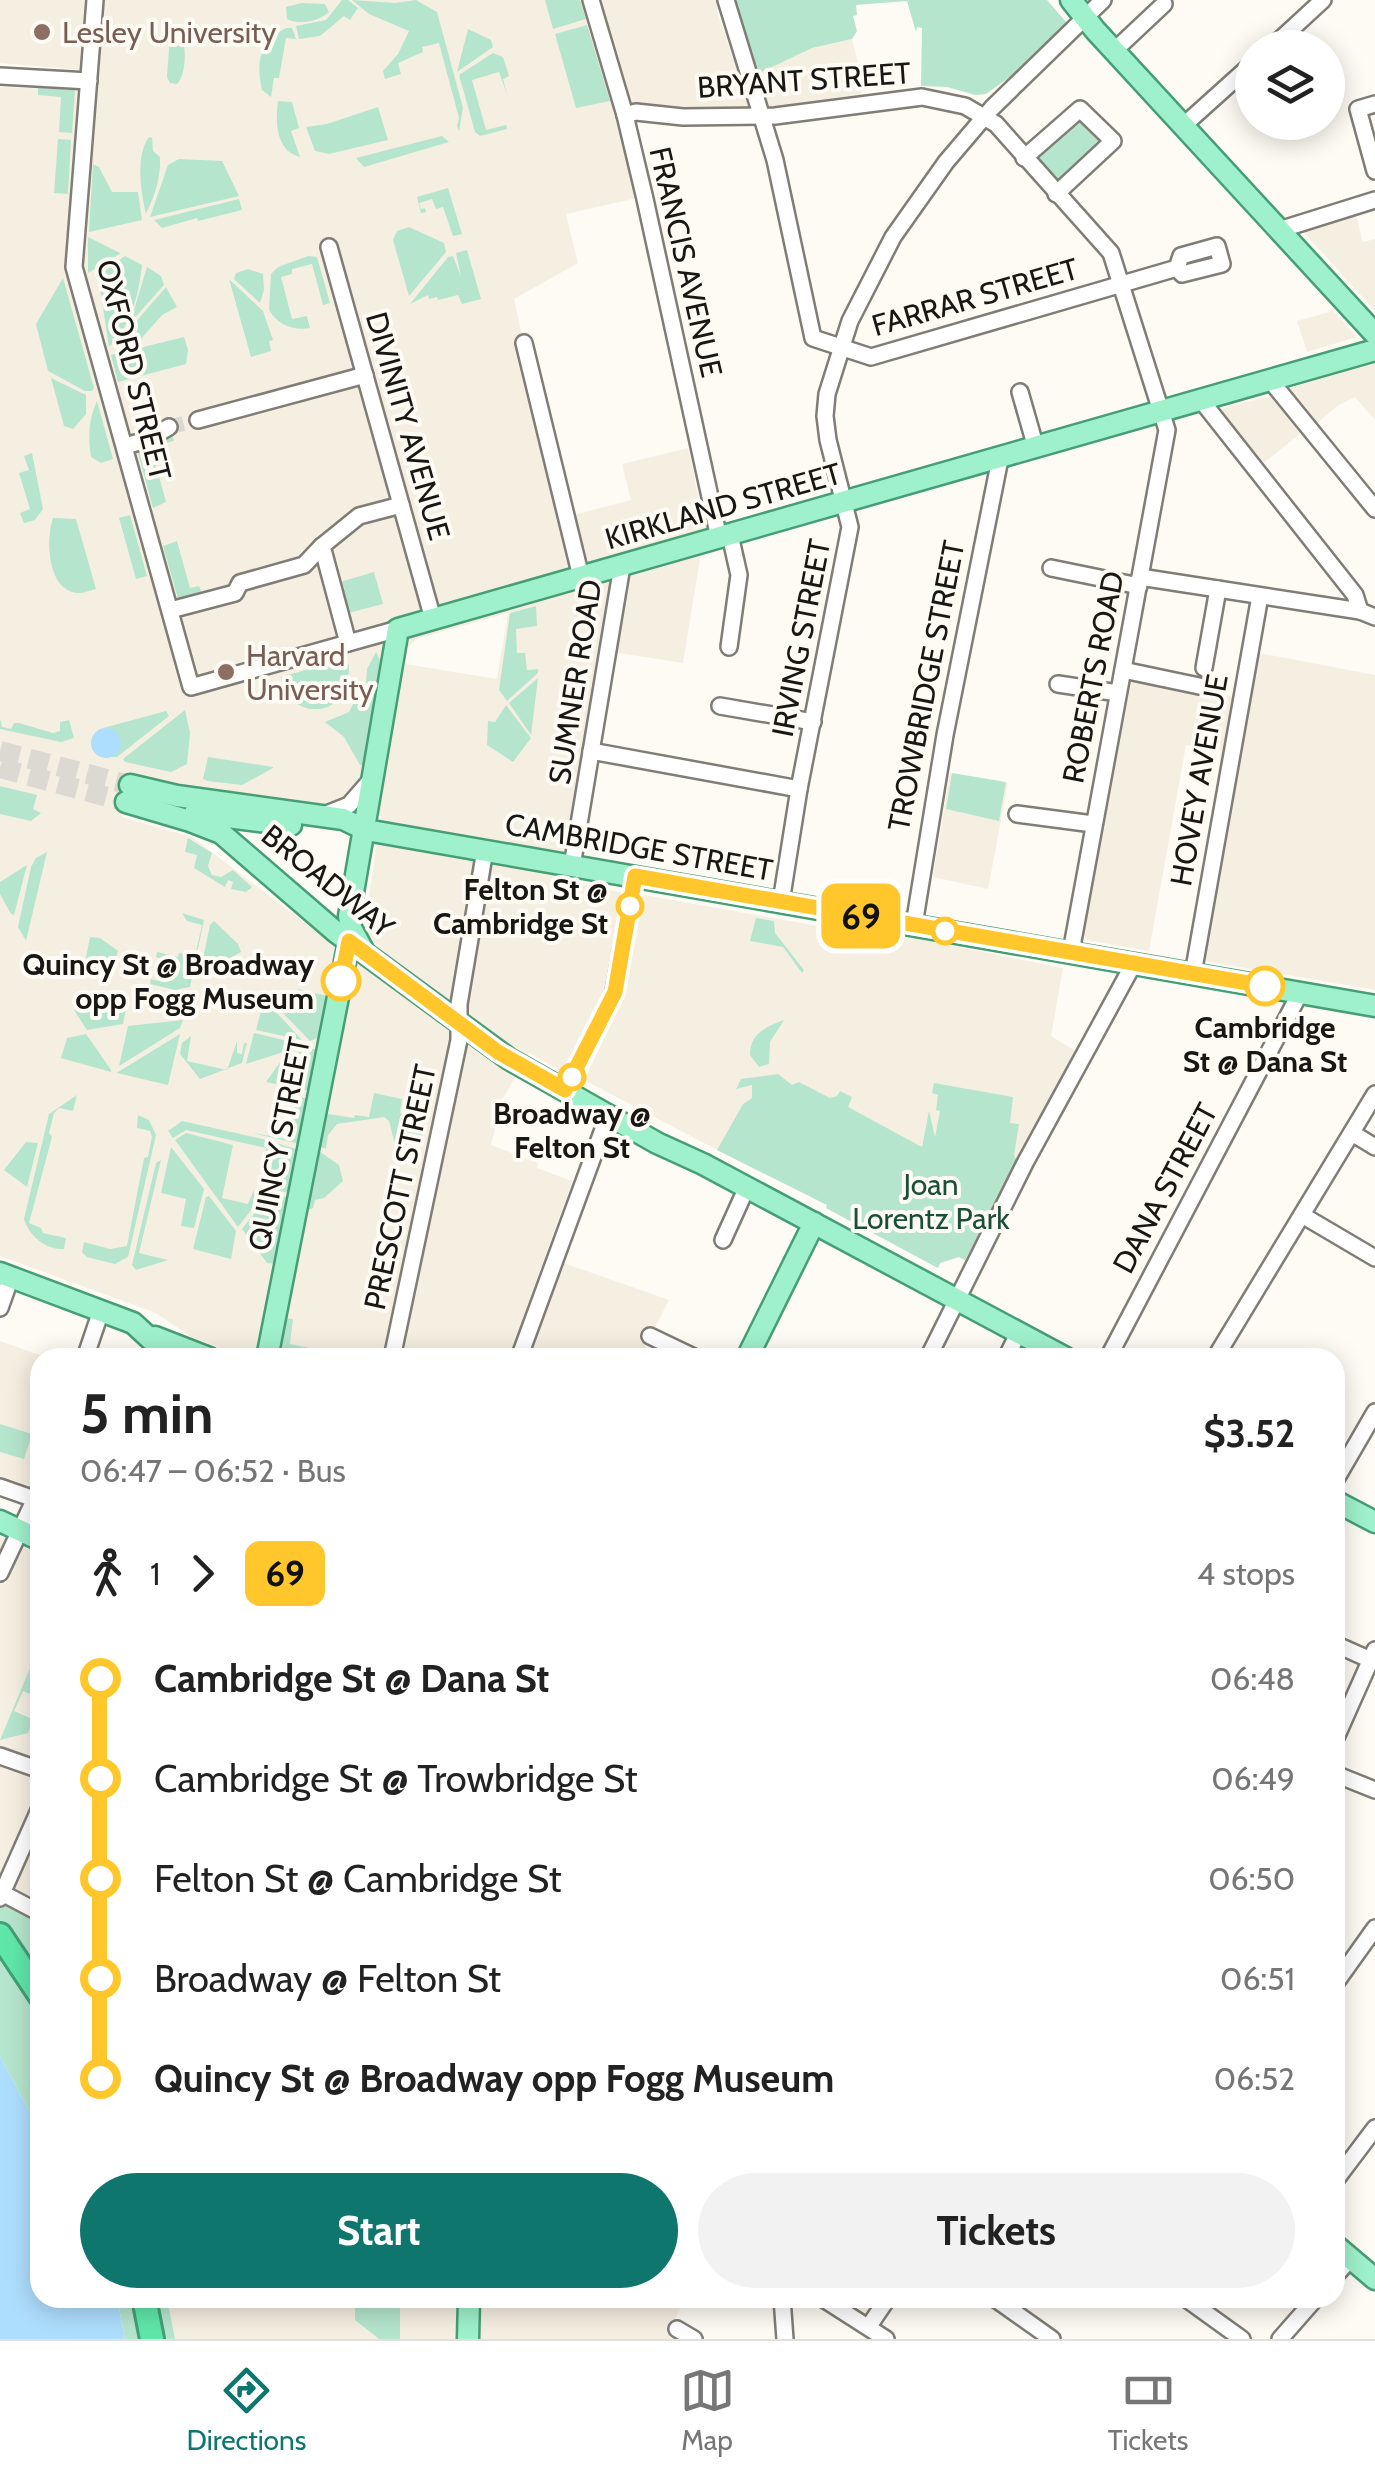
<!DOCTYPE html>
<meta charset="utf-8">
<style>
:root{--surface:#fff;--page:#f2f2f2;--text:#222;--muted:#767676;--line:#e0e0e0;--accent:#0f766e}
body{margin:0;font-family:Cabin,sans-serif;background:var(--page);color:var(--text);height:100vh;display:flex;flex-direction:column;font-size:38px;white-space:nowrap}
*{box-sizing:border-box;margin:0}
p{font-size:32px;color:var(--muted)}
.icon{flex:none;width:55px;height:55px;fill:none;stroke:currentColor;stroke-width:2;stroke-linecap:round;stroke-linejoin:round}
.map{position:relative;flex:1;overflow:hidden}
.details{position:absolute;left:30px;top:1348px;width:1315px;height:960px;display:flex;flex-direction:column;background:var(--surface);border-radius:30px;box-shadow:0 5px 25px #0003}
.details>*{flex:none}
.badge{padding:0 20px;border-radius:15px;font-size:35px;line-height:65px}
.fabs{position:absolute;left:1235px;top:30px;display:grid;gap:20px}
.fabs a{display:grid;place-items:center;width:110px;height:110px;border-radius:50%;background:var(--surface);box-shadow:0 5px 25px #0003;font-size:50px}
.map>.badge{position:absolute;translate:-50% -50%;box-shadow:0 0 0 5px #fff}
.legs{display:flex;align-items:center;gap:15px;height:110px;padding:0 50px;font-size:32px}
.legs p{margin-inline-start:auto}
.summary{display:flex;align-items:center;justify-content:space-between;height:170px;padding:0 50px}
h1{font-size:55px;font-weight:700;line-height:75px}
.action{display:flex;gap:20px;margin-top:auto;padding:20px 50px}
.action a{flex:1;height:115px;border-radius:60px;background:var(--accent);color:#fff;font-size:40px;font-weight:700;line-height:115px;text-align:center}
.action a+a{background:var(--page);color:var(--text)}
ul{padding:0 50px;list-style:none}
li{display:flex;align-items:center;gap:35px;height:100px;font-size:38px}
li i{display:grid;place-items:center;width:15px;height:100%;margin:0 12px;background:currentColor}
li i::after{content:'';width:25px;height:25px;margin:-12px;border:8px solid;border-radius:50%;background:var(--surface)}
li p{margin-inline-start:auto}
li:first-child i{background:linear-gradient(#0000 50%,currentColor 0)}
li:last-child i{background:linear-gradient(currentColor 50%,#0000 0)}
.dock{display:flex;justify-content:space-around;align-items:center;height:140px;border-top:2px solid var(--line);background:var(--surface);font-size:28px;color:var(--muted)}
.dock a{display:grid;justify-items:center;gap:5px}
.dock .active{color:var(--accent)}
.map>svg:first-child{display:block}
</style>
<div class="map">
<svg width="1375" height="2339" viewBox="0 0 1375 2339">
<rect width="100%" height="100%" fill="#fdfbf3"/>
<g fill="#f5efe1" fill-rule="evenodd">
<polygon points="0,0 86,0 82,70 0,63"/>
<path d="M104 0H717V12L741 81 812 48 852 39 863 83 860 99 778 108 618 106 637 198 566 214 578 263 514 299 522 335 519 339 562 518 631 500 622 464 688 448 705 528 683 663 599 650 560 879 624 893 606 993 563 1072 529 1053 503 1098 491 1145 538 1163 537 1168 572 1181 509 1357H244L190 1336 156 1313 0 1256V87L98 91ZM508 613 497 679 405 664 407 648 417 639ZM133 776 210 791 326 804 337 802 381 814 366 917 369 935 357 963 192 837 122 817Z"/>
<polygon points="1356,216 1363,242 1375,239 1375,311 1303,231"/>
<polygon points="1333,311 1357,337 1307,352 1297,321"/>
<polygon points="1375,362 1375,420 1355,397 1337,406 1316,424 1288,389"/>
<polygon points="1273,395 1302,432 1260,466 1218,410"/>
<polygon points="1259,653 1375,675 1375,990 1205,961 1233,807 1214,803 1221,750 1186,745 1149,951 1087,940 1084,934 1132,678 1251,700"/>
<polygon points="950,773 1008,783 988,889 933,877"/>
<polygon points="644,895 857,933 923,940 1063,968 1051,1036 1077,1052 965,1260 959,1257 940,1263 938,1268 826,1208 827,1205 801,1190 766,1172 763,1174 584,1080 624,998"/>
<polygon points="564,1263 669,1300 640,1357 530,1358"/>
<polygon points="0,1341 45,1357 40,1358 40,1489 0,1476"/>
<polygon points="0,1536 40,1555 40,1905 0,1893"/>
<polygon points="167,2298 456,2298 456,2339 175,2339"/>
<polygon points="477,2298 687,2298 667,2332 677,2339 477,2339"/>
</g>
<g fill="#b6e5cd">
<polygon points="342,0 348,0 358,8 350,20 344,16 320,36 299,39 296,26 326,20"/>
<polygon points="352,0 395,3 416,0 437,12 463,108 459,131 457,126 459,118 439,43 422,47 423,52 398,63 401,74 385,79 383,71 398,54 409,31 369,14"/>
<polygon points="545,0 580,0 586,19 553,29"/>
<polygon points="734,0 1047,0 1067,23 1014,74 986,94 975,95 947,87 921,86 922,28 917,27 916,32 907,1 856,5 857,15 853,16 857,31 852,39 812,48 755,75"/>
<path d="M302 3 325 4 329 12C319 21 299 26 287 19L286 7Z"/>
<polygon points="587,25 610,101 576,108 555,34"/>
<path d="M286 28H292L296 39 286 38 279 78H274L271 97 262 90C256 61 259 43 286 28Z"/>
<polygon points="468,29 491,40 493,47 457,72"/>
<path d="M174 31H179C187 42 187 74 177 84L170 83 167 77 170 34Z"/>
<polygon points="493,53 503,57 509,76 503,79 507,94 499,72 472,80 486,130 506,125 507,129 480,136 475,132 459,75"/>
<polygon points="38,88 75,90 72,133 59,132 61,97 38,95"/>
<path d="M278 101 292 102 299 128 291 131 300 157C276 151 275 122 278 101Z"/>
<polygon points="378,107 388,140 329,154 315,151 306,127 327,124"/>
<polygon points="1080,111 1109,142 1063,185 1034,154"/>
<polygon points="442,136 449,142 364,167 356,158"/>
<path d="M149 137 152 138 153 151 160 157C161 178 155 195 146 214 141 192 135 156 149 137Z"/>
<polygon points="58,139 71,140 68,194 54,193"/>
<polygon points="179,159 222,161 239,196 150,217 168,165"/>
<polygon points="93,164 99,167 112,192 138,192 142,220 89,232"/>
<polygon points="448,188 462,234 453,236 443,207 436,209 432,199 419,203 421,209 425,208 426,212 421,213 417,197"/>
<polygon points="239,199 242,210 198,221 197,218 162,228 154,220"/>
<polygon points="409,227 444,243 446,252 409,296 393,240 397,231"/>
<polygon points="88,237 120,253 121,253 88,273"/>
<polygon points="467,250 481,299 462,304 458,295 438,300 437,297 429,299 428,295 410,304 448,257 453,256 461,277 456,253"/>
<path d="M125 256 142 265C139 294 131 326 109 347L98 275Z"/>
<path d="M308 256 317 257 330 303 323 305 312 264 292 269V274L281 277 292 319 307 316 310 328C293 331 278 325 269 310L271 274 278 267Z"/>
<polygon points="147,267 161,276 164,285 130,323"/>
<polygon points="248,269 263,274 264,290 260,303 234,279 236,273"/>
<polygon points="63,278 94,388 92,391 85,391 48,371 36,324"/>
<polygon points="229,279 263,311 273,340 269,341 271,351 251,357"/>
<polygon points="166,287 177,307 162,315 140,340 113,348"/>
<polygon points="184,337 188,350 186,364 118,382 111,355"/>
<polygon points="51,378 86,395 86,414 73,429 64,426"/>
<path d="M97 401 113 459 101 463 91 457C88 436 88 421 97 401Z"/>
<polygon points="171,431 174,441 151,447 166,502 153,508 137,449"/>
<polygon points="32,453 43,509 35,520 24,523 20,513 30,509 19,473 29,470 24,456"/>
<polygon points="130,515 147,576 136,579 119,518"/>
<path d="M53 518 76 519 96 589C88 591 80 595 72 592 47 584 46 538 53 518Z"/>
<polygon points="177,541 190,588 199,586 203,597 179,602 163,546"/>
<polygon points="374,572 383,604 348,613 342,590 345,589 340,582"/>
<polygon points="536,606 537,626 516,629 517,653 525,653 527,670 538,669 538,673 507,701 499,690 510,613"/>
<polygon points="376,652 380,660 379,670 363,765 360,765 344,737 325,722 349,712 358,694 365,696 367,669"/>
<path d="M344 659 349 665C350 726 284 718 281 677Z"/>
<polygon points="538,678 531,735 509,703"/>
<polygon points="506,705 531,738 513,762 487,745 488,721 495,722"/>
<polygon points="185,710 190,733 187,764 171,772 125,762 123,759"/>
<polygon points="166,711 169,716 117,757 109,757 115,754 108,728 103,728"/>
<polygon points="0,719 2,727 11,729 14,723 19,723 53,733 60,731 60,722 69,720 74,738 61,742 0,729"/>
<polygon points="208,757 273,767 273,768 242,785 208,781 203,779"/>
<polygon points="952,773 1006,782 999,821 946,809"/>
<polygon points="0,786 37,795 33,809 41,813 31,821 0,814"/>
<polygon points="188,838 212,853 208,866 212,875 221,877 233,870 252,887 246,892 231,889 233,882 228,880 225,887 194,868 197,855 185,852"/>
<polygon points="47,852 26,941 18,927 31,867 36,858"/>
<polygon points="27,865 14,915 11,914 0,894 0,882"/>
<polygon points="182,913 204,920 190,987 175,990 150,984 151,979 158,981 163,959 156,957 157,952 178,957 179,953 195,956 202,925 187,921"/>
<polygon points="756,918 774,921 775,933 804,970 802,973 783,947 750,941"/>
<polygon points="214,921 238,944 241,952 214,967 201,968 210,925"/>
<polygon points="90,937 100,938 118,951 112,975 84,967"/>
<polygon points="298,989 327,996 319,1037 310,1041 281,1011 283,992 296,994"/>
<polygon points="100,991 128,1000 123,1024 87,1030 74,1010"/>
<polygon points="264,999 302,1040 256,1030"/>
<polygon points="183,1020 180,1028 119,1066 128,1026"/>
<path d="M784 1020 770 1042 769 1064 759 1067 750 1055C750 1033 766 1027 784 1020Z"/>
<polygon points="254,1033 305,1045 246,1064"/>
<polygon points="86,1034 111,1070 111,1072 61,1058 67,1038"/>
<polygon points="180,1034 168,1085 117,1073 118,1072"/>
<polygon points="191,1036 187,1061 227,1070 237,1041 237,1053 242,1054 244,1043 247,1043 242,1063 200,1079 180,1054 182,1043"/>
<polygon points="309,1049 317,1049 309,1091 266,1082 283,1058"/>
<polygon points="335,1066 328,1114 354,1118 355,1115 369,1117 374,1093 402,1099 400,1113 419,1116 420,1110 425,1111 422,1139 396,1148 389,1121 384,1117 337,1124 328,1135 326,1149 321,1147"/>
<polygon points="778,1074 792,1085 799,1082 830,1098 837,1096 840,1091 852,1097 848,1107 922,1147 929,1111 935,1137 940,1111 936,1110 938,1095 932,1093 934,1083 1013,1097 1010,1123 1019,1124 1014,1155 1018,1163 965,1260 959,1257 940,1263 938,1268 826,1208 827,1205 717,1150 743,1104 752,1098 752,1085 736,1089 741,1079"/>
<polygon points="269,1090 308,1099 300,1144 252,1133 287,1139 297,1099"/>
<path d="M77 1095 73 1111 59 1108 54 1113 49 1133 52 1137 29 1223 41 1228 43 1233 66 1238 64 1249C46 1250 29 1236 24 1219L49 1114Z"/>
<polygon points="138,1115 149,1120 156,1135 128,1257 115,1264 87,1257 82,1252 84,1242 110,1249 127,1246 144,1158 148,1157 152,1137 150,1131 137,1128"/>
<path d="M182 1121 267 1140C269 1155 273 1168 261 1180L266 1148 186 1130 173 1138 168 1131Z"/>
<polygon points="186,1133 233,1145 222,1198 248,1204 254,1190 255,1205 238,1227 175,1140"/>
<polygon points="270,1141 299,1150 290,1193 263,1187 272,1167"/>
<polygon points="26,1142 38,1143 27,1187 4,1170"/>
<polygon points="171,1147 204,1189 194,1228 181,1226 186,1199 161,1193"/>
<polygon points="319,1151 339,1165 343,1181 324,1198 315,1200 313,1208 308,1210"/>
<polygon points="161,1160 139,1253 168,1260 136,1270 132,1265 156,1163"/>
<polygon points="262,1190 289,1198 276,1264 267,1263 242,1229 256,1211"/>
<polygon points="209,1196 236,1231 231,1259 193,1249 206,1197"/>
<polygon points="285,1318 293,1319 290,1344 352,1357 337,1357 329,1353 320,1357 277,1358"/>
<polygon points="0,1424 32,1434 24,1459 0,1452"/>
<polygon points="40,1644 40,1676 33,1692 40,1698 23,1691 14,1711 32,1719 40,1700 28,1733 0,1740"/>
<polygon points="0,1893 40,1905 40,2132 0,2056"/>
<polygon points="117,2298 167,2298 175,2339 125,2339"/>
<polygon points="355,2307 400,2307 400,2339 379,2339 355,2320"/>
</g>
<g fill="#aedefd">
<circle cx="106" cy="743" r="15"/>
<polygon points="0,2056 40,2132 40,2298 117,2298 125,2339 0,2339"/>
</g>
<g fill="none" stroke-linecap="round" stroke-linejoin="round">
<polyline stroke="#dbd9d2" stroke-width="15" stroke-dasharray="15 8" stroke-linecap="butt" points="169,427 198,420"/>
<g stroke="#dbd9d2" stroke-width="20" stroke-dasharray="20 10" stroke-linecap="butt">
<polyline points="0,751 130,785"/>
<polyline points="0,768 126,802"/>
</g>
<g stroke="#807d77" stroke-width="20">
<g id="minor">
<polyline points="95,0 74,267 191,687 398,629"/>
<polyline points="591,0 625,115 645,199 719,538"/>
<polyline points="726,0 775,160 813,338 871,357 1177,268 1182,274 1222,264 1217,246 1181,256 1177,268"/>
<polyline points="1271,48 1323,0"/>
<polyline points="1114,51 1164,4"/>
<polyline points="0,76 89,81"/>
<polyline points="1375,104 1358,109 1375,171"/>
<polyline points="625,115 636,112 683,117 775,116 922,97 965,106 996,124 1111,253 1167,430 1071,952"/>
<polyline points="1183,126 1252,64"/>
<polyline points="1024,158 1080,109 1113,141 1056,194"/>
<polyline points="1279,230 1375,200"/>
<polyline points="329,247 433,619"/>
<polyline points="524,343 581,577"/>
<polyline points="1270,380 1375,509"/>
<polyline points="1020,392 1036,448"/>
<polyline points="1201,400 1355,595 1360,611"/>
<polyline points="198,420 365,375"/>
<polyline points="132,444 147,440 169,427"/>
<polyline points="1051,568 1139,586"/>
<polyline points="1140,577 1360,611 1375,617"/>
<polyline points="178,608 235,593 240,583 304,565 322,546"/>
<polyline points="348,643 322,546 359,516 401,505"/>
<polyline points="729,647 739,575 730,535"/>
<polyline points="1204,668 1218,589"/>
<polyline points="1123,670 1199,686"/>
<polyline points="1058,684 1118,693"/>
<polyline points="720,706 813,722"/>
<polyline points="591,751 799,789"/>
<polyline points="1017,814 1093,824"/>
<polyline points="324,815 349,805 369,782"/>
<polyline points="572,866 622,566"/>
<polyline points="781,902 799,789 850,527 828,440 825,416 827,394 850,321 893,237 946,162 992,108 1103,0"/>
<polyline points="914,925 945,735 1000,459"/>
<polyline points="1193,974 1260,596"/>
<polyline points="565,1090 613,997 635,877"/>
<polyline points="1352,1133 1375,1147"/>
<polyline points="1302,1215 1375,1258"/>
<polyline points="723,1240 747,1187"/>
<polyline points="0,1308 11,1277"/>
<polyline points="650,1336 696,1358"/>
<polyline points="85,1358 101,1311"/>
<polyline points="392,1358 459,1040 459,1004 485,850"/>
<polyline points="519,1358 609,1113"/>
<polyline points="928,1358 1025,1163 1134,963"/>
<polyline points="1006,1358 1019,1332"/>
<polyline points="1108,1358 1300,993"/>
<polyline points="1215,1358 1375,1094"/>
<polyline points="1335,1481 1375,1412"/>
<polyline points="0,1487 40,1501"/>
<polyline points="0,1573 40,1488"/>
<polyline points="1335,1644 1375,1662"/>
<polyline points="1335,1740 1375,1650"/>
<polyline points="0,1756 40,1770"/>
<polyline points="1335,1774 1375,1790"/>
<polyline points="2,1893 40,1913"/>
<polyline points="0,1898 40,1808"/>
<polyline points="1335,1984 1375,1928"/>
<polyline points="1335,2181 1375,2128"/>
<polyline points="1335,2276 1351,2258"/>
<polyline points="782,2298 785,2339"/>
<polyline points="822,2298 886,2339"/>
<polyline points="994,2298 1052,2339"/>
<polyline points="1185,2298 1242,2339"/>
<polyline points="869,2326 888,2298"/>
<polyline points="677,2329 694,2339"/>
<polyline points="1280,2339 1316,2298"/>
</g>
</g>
<g stroke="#469e75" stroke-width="25">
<g id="major">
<polyline points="1071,0 1095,30 1375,334"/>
<polyline points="130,785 177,796 343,819 366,830 1375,1006"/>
<polyline points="126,802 190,821 221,833 337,933 509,1059 657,1143 703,1164 1066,1358"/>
<polyline points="195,813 291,825"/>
<polyline points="363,950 351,928 349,916 398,629 1375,350"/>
<polyline points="0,1273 133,1323 171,1358"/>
<polyline points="155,1337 209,1358"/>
<polyline points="267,1358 349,941"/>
<polyline points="747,1358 814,1223"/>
<polyline points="1335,1501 1375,1522"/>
<polyline points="0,1521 40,1540"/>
<polyline points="1335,2245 1375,2279"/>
<polyline points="468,2339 469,2298"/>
</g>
</g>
<g stroke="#469e75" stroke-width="28">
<g id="highway">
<polyline points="0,1935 40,1995"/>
<polyline points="144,2298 152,2339"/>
</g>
</g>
<use href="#minor" stroke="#fff" stroke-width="15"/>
<use href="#major" stroke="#9ff1cb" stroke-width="20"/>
<use href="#highway" stroke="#5fe7a9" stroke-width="22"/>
</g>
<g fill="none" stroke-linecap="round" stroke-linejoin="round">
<g stroke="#fff" stroke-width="22">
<polyline id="line-1" points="341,981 349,941 498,1052 565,1090 615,992 635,876 1265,986"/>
</g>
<use href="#line-1" stroke="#ffc72c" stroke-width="15"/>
</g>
<g fill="#8d6e63" stroke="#fdfbf3" stroke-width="4">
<circle cx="42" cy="32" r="10"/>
<circle cx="226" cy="672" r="10"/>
</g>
<g fill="#fff" stroke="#ffc72c" stroke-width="5">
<circle cx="630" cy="906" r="12"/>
<circle cx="945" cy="931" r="12"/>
<circle cx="341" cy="981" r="18"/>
<circle cx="1265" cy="986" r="18"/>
<circle cx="572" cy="1077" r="12"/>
</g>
<g text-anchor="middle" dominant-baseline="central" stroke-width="8" stroke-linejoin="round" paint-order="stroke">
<g font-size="30" fill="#785e54" stroke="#fdfbf3" text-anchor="start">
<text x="62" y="32">Lesley University</text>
<text x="246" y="655">Harvard<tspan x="246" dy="34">University</tspan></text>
</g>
<g font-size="30" fill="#181714" stroke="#fdfbf3">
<text transform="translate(804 80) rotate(-4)">BRYANT STREET</text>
<text transform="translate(686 262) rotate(77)">FRANCIS AVENUE</text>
<text transform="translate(975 297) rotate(-16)">FARRAR STREET</text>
<text transform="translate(134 370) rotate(76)">OXFORD STREET</text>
<text transform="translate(408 426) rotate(74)">DIVINITY AVENUE</text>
<text transform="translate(723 506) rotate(-16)">KIRKLAND STREET</text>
<text transform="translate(801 638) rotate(-79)">IRVING STREET</text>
<text transform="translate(1093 677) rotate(-79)">ROBERTS ROAD</text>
<text transform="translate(575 682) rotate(-81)">SUMNER ROAD</text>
<text transform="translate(926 686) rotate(-79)">TROWBRIDGE STREET</text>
<text transform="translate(1199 780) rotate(-80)">HOVEY AVENUE</text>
<text transform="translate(639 847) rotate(10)">CAMBRIDGE STREET</text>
<text transform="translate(328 881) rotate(39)">BROADWAY</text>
<text transform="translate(279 1144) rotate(-79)">QUINCY STREET</text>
<text transform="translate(400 1187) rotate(-78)">PRESCOTT STREET</text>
<text transform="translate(1165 1188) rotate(-62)">DANA STREET</text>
</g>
<g font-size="30" font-weight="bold" fill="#181714" stroke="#fdfbf3" text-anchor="end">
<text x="608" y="889">Felton St @<tspan x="608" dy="34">Cambridge St</tspan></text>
<text x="314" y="964">Quincy St @ Broadway<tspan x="314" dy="34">opp Fogg Museum</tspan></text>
<text x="1265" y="1027" text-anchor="middle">Cambridge<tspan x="1265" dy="34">St @ Dana St</tspan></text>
<text x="572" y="1113" text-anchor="middle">Broadway @<tspan x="572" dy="34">Felton St</tspan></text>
</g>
<g font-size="30" fill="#1a4e38" stroke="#fdfbf3">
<text x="931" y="1184">Joan<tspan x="931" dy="34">Lorentz Park</tspan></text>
</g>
</g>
</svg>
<div class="fabs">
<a><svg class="icon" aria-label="layers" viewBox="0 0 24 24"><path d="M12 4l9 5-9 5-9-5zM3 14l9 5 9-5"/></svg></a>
</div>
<b class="badge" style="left:861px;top:916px;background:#ffc72c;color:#111">69</b>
<section class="details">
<div class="summary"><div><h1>5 min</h1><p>06:47 – 06:52 · Bus</p></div><b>$3.52</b></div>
<div class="legs"><svg class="icon" aria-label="walk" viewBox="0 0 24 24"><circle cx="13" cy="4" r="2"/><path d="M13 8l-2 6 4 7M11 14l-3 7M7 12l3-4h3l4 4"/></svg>1<svg class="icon" aria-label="forward" viewBox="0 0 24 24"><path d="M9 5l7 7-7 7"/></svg><b class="badge" style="background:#ffc72c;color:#111">69</b><p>4 stops</p></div>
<ul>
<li><i style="color:#ffc72c"></i><b>Cambridge St @ Dana St</b><p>06:48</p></li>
<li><i style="color:#ffc72c"></i><span>Cambridge St @ Trowbridge St</span><p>06:49</p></li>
<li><i style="color:#ffc72c"></i><span>Felton St @ Cambridge St</span><p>06:50</p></li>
<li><i style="color:#ffc72c"></i><span>Broadway @ Felton St</span><p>06:51</p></li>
<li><i style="color:#ffc72c"></i><b>Quincy St @ Broadway opp Fogg Museum</b><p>06:52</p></li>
</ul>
<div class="action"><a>Start</a><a>Tickets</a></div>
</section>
</div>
<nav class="dock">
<a class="active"><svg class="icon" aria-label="directions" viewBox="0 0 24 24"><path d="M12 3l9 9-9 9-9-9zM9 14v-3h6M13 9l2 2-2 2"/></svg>Directions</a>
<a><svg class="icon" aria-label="map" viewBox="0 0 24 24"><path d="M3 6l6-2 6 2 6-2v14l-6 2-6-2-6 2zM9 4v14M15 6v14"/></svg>Map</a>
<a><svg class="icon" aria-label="tickets" viewBox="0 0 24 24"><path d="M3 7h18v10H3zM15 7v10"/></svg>Tickets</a>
</nav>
